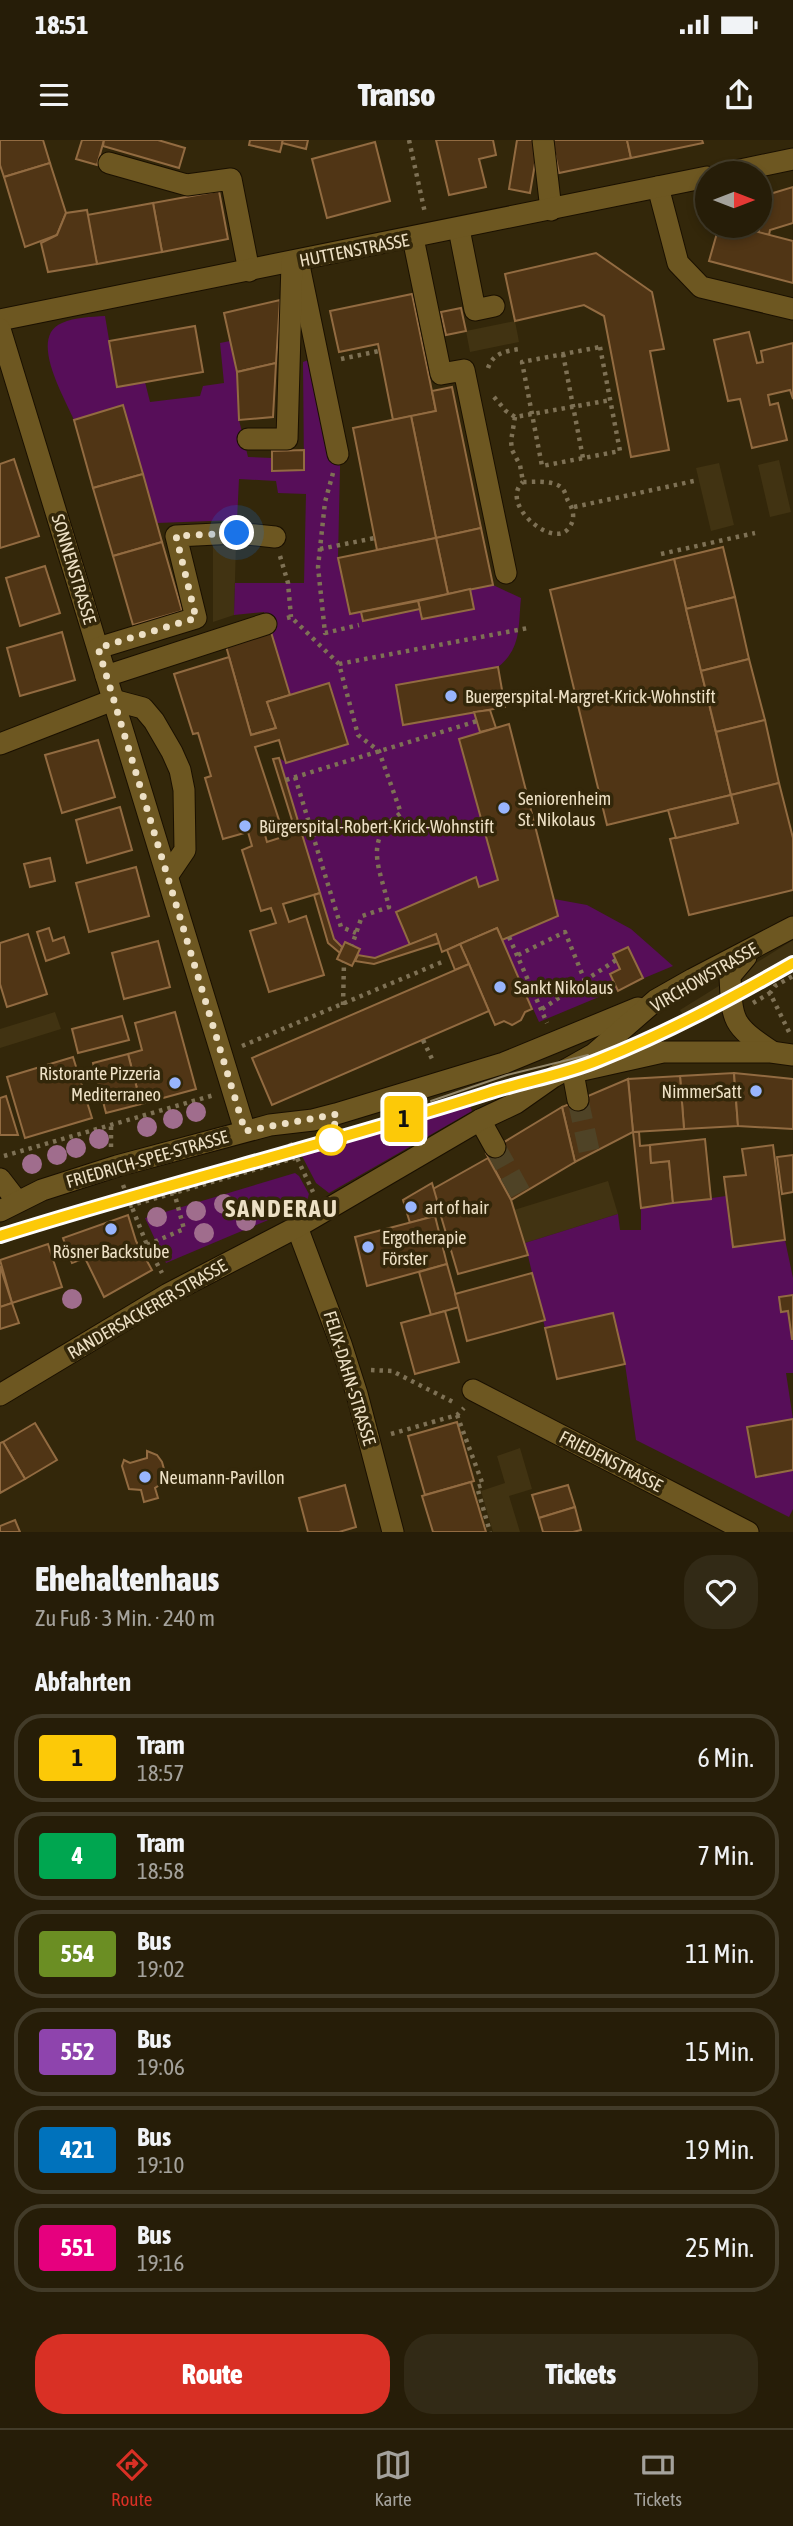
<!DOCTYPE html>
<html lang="de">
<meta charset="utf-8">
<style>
:root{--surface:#261d08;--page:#322a16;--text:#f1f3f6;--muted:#a4a29c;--line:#423b29;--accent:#d93025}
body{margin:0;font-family:"Asap Condensed",sans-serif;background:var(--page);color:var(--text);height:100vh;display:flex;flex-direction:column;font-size:26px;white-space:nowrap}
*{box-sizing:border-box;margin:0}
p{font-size:23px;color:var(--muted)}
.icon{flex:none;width:38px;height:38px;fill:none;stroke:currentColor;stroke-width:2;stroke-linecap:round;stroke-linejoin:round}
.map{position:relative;height:1392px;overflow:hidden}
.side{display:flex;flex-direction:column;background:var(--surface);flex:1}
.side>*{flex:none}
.badge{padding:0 14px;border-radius:5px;font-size:24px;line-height:46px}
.needle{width:46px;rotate:90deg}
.buttons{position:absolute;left:695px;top:21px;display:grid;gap:14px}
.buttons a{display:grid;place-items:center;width:77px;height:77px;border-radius:50%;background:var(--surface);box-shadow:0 4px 10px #0003,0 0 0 2px var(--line);font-size:35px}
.you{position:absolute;width:35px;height:35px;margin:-18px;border:5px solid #fff;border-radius:50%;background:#1a73e8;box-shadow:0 0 0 10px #1a73e833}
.map>.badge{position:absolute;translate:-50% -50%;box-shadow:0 0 0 4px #fff}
h2{padding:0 35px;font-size:26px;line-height:63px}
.round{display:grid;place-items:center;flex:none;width:74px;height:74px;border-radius:28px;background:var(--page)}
.head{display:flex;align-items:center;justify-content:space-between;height:119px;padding:0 35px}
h1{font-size:33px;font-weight:800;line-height:52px}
.primary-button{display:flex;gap:14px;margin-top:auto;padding:14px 35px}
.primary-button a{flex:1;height:80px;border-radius:28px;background:var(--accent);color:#fff;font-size:28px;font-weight:800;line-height:80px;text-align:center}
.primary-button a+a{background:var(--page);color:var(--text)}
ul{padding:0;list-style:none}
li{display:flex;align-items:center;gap:21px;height:88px;margin:0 14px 10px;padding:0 21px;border:4px solid var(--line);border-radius:28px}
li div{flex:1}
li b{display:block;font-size:26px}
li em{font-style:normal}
li .badge{min-width:77px;font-weight:700;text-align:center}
.status{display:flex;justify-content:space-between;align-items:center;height:49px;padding:0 35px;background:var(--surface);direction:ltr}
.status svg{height:19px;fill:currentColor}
header{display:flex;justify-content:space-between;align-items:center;height:91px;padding:0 35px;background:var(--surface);font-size:32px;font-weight:800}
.tab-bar{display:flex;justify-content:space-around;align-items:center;height:98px;border-top:2px solid var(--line);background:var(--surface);font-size:19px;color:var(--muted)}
.tab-bar a{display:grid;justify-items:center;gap:4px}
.tab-bar .active{color:var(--accent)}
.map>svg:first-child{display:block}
</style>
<div class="status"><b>18:51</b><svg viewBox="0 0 49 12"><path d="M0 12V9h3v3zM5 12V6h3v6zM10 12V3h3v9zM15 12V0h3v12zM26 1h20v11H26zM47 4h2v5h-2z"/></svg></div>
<header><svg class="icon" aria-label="menu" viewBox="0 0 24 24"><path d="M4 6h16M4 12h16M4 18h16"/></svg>Transo<svg class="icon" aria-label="share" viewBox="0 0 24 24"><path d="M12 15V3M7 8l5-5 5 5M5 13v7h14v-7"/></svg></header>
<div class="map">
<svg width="793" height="1392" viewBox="0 0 793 1392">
<rect width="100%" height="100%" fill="#33270a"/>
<g fill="#413312">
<polygon points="515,181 519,202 470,212 466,191"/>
<polygon points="779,320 791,372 770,377 758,325"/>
<polygon points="719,323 734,385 711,391 696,328"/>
<polygon points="213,404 236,404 234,475 213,482"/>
<polygon points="793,800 793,829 690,888 680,870"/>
<polygon points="55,872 61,889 0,908 0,889"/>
<polygon points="608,1041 618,1074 525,1103 514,1070"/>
<polygon points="520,1308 532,1349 509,1356 520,1392 493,1392 481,1351 505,1343 497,1316"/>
</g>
<g fill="#570e59">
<path d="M105 176 117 247 145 242 150 262 200 256 203 246 224 243 220 203 230 201 239 244V280L248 317 272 318V331L304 330 303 222 327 213 341 284 338 418 350 474 361 472 363 481 420 469H474L470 449 493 445 521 458C518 486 522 508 498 527L396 545 403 585 474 572 480 592 459 599 498 740 479 747 476 738 410 805 375 818 358 815 360 809 345 802 342 807 334 799 279 618 287 623 348 604 330 544 290 555 264 472 234 475 235 443H304L306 354 278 353 276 341 239 339 237 380 157 383 123 265 74 280C64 256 28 197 62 183 75 177 91 177 105 176Z"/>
<polygon points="554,759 587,765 631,789 673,826 539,882 502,800 558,776"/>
<polygon points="470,966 472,971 329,1053 316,1043 302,1016"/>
<polygon points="295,1033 299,1036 309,1054 306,1064 166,1123 145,1078"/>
<polygon points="726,1056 733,1106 785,1100 793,1138 793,1155 781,1172 788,1171 793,1201 793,1233 786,1233 793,1279 748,1287 756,1337 793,1330 793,1369 789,1377 636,1300 625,1224 613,1173 545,1188 525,1103 618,1074 620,1090 641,1090 641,1068"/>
</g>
<g fill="#503515" stroke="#926b41" stroke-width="2">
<polygon points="0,0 43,0 50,23 4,37 0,25"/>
<polygon points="82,0 104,0 97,25 76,19"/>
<polygon points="104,0 158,0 185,8 179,28 103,6"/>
<polygon points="250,0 283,0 280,12 249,5"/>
<polygon points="283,0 308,0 306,9 282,3"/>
<polygon points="436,0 493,0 496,15 479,19 486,47 449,55"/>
<polygon points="517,0 539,0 530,53 509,49"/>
<polygon points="552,0 627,0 631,18 559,33"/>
<polygon points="627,0 702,0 703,3 631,18"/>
<polygon points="375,2 390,61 327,78 312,19"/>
<polygon points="50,23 66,73 57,95 25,107 4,37"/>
<polygon points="793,47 793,83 770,90 769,95 759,93 760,57"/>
<polygon points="219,51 228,99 162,112 153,63"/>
<polygon points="153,63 162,112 97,124 87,75"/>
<polygon points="87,70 97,124 48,132 41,103 57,95 66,73"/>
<polygon points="719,86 735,86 793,101 793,143 709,121"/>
<polygon points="596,113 652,152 664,209 650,211 669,310 631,317 604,176 584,165 515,181 505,134"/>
<polygon points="412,154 436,271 393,280 378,204 339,212 330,171"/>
<polygon points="280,160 276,223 237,232 224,173"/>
<polygon points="461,168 466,191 446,195 441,172"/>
<polygon points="195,186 203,232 117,247 109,201"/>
<polygon points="749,192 757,223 763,222 761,211 793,203 793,259 790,250 768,255 770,265 778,263 787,300 752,308 740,259 728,261 714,200"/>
<polygon points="276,223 273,277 239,280 237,232"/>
<polygon points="452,247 481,388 436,398 411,276 436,271 432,251"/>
<polygon points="123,265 143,334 93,348 74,280"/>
<polygon points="411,276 436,398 377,410 353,288"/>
<polygon points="304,310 304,330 272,331 272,311"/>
<polygon points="14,319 39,396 0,408 0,324"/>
<polygon points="143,334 162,402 113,416 93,348"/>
<polygon points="481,388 493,445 448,454 436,398"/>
<polygon points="436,398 448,454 350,474 338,418"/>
<polygon points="162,402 182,471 133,485 113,416"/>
<polygon points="723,407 735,457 686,469 674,419"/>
<polygon points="674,419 731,655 607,685 550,450"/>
<polygon points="45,426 60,473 20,486 6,438"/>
<polygon points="470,449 474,469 422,479 418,461"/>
<polygon points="735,457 749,519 701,531 686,469"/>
<polygon points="418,461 420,469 363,481 361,472"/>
<polygon points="62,492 75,540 20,556 7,508"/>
<polygon points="271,492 290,555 267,562 276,588 251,595 226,506"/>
<polygon points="229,517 251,595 276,588 267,562 329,543 348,604 286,623 279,600 255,607 280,683 263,688 267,702 301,691 320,753 283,764 289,782 306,776 324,835 269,852 250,791 276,783 271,768 261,771 242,710 252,706 248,692 223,699 205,638 211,636 198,593 193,594 174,534"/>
<polygon points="749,519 765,580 716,592 701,531"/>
<polygon points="498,527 505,567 403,585 396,545"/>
<polygon points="490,570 496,588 480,592 474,572"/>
<polygon points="765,580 779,643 731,655 716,592"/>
<polygon points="509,584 558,776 502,800 497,788 442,812 436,794 410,805 396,772 476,737 479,747 498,740 459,599"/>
<polygon points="98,600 115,657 62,673 45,615"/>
<polygon points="279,618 301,691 296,693 273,619"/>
<polygon points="779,643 793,698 793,750 689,775 670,699 738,683 731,655"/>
<polygon points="731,655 738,683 676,698 668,670"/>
<polygon points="120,667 132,710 87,723 76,680"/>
<polygon points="50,718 55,741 30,747 24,724"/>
<polygon points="136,727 149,776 89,792 76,743"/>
<polygon points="320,753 334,799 342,807 340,813 328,803 314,755"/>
<polygon points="49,788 53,801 64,797 69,813 46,821 37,792"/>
<polygon points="497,788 532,869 525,872 521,880 512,885 504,881 495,885 460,804"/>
<polygon points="28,794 47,854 7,867 0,844 0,803"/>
<polygon points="436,794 439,803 374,824 355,821 358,815 375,818"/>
<polygon points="158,801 170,847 124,859 112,813"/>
<polygon points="345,802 360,809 352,826 337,819"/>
<polygon points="460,804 469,824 455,830 447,810"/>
<polygon points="628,807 643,838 618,851 610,834 620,829 613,814"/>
<polygon points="469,824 489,871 272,965 252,918"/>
<polygon points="175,872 196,949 141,964 128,914 142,910 135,883"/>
<polygon points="122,876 129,900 78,913 72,889"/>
<polygon points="128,914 141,964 106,973 93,923"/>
<polygon points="73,917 92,978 25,998 7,937"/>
<polygon points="734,933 738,986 684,989 680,936"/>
<polygon points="734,933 793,939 793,989 738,986"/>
<polygon points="680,936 684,989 633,992 628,939"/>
<polygon points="628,939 633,992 575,1022 562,967"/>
<polygon points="6,956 18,995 0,995 0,958"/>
<polygon points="562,967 575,1022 511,1060 486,1013"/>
<polygon points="633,992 639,992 640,1006 650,1005 651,1023 669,1021 673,1063 641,1068"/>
<polygon points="705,999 711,1059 673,1063 669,1021 651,1023 650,1005"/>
<polygon points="773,1005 785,1100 733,1107 724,1037 746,1035 742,1009"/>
<polygon points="793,1015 793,1052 782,1054 777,1017"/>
<polygon points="488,1018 511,1060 528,1115 458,1134 433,1049"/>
<polygon points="432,1043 441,1074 410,1083 403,1060"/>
<polygon points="128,1075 136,1101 152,1130 104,1157 85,1118 72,1123 63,1098"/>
<polygon points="435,1076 447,1124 367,1146 355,1097"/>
<polygon points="48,1104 62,1147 12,1163 0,1120"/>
<polygon points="447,1124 459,1167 431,1175 419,1132"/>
<polygon points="0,1126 12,1163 0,1167"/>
<polygon points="532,1133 545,1180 467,1201 455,1154"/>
<polygon points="793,1155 793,1199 792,1199 788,1171 781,1172 779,1157"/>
<polygon points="12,1163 19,1183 0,1189 0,1167"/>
<polygon points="445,1171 459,1222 415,1234 401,1183"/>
<polygon points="613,1173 625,1224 557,1239 545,1188"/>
<polygon points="793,1279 793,1330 756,1337 747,1287"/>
<polygon points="457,1282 474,1341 425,1355 408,1296"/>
<polygon points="35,1283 57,1320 25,1339 3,1302"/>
<polygon points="3,1302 25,1339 0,1353 0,1303"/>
<polygon points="147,1311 157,1315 162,1322 167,1340 155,1348 158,1358 144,1362 141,1350 129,1349 122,1326 124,1320 130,1323 147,1318"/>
<polygon points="471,1342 486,1392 433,1392 422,1356"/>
<polygon points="345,1345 356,1387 339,1392 308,1392 299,1358"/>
<polygon points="568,1345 575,1367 539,1378 532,1355"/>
<polygon points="575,1367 581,1390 573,1392 543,1392 539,1378"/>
<polygon points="15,1380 20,1392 0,1392 0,1386"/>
</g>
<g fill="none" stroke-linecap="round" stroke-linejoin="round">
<g stroke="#4f4326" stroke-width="21" stroke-dasharray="21 10" stroke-linecap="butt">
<polyline points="578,960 590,1015"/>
<polyline points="495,1007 521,1054"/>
</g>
<g stroke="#1a1000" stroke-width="23">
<g id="minor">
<polyline points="543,0 551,70"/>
<polyline points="109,23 187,45 231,39 249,131"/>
<polyline points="726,33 793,19"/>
<polyline points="658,47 678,123 701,147 793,169"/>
<polyline points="459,89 475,170 494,166"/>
<polyline points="413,98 441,234 464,230 506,433"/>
<polyline points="300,130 338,314"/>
<polyline points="0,180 707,37"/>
<polyline points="0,189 245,991"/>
<polyline points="248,299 287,299 292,122"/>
<polyline points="98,508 196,478 176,396 237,393 275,397"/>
<polyline points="106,536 266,484"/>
<polyline points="0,604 113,560 143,568 154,581 172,612 180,630 184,650 185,710 168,735"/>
<path d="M746 817 730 836C732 881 732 885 771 911"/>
<polyline points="578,931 663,912 771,912 793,915"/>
<polyline points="573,933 578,960"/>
<polyline points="480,980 495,1007"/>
<polyline points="0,1039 17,1061"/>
<polyline points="0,1071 42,1050 117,1026 270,985 313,980 336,974 504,923 638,868"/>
<polyline points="297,1087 341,1204 357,1254 393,1392"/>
<polyline points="473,1250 748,1392"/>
<polyline points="0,1255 168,1154 297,1087 480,980 516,963 553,937 594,914 656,860 693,839 793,787"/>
</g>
</g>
<g stroke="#7e7155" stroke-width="4.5" stroke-dasharray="3.5 5" stroke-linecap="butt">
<polyline points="409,0 425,73"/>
<polygon points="600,207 620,311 542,326 522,222"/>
<polyline points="563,214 583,318"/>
<polyline points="341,219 379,211"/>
<path d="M488 228C493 213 506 211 520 209"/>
<polyline points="494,257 506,271 515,277 611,260"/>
<path d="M515 277 511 301 512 310 520 325 523 342C533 342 552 340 561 347 565 350 566 357 568 361 574 370 576 381 567 390 550 407 499 363 523 342"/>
<polyline points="333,333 325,362 318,427 325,493 359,485"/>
<polyline points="574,367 694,341"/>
<polyline points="320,409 375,398"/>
<polyline points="661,414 755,393"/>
<polyline points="280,416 288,443 291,477"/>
<path d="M287 478 291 477 339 524 358 595 379 611 401 673C362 700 380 728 389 767L362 776 352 805"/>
<polyline points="339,524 528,488"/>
<polyline points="295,637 341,787 356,793"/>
<polyline points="286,640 477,581"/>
<polyline points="509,797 547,883"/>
<polyline points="518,815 565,792 585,841"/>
<polyline points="753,863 770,853"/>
<polyline points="343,865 344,822"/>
<polyline points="542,869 616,820"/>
<polyline points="789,892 770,853 775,846 793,836"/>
<polyline points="423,900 433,921"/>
<polyline points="242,906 442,822"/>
<polyline points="290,1003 313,1052"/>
<polyline points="111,1007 111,983"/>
<polyline points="4,1016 214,955"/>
<polyline points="123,1045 147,1105 162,1133"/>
<polyline points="129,1066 295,1018"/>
<polyline points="147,1105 184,1089 174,1052"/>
<polyline points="371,1230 392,1231 453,1262"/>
<polyline points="457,1275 483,1345 477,1347 490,1392"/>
<polyline points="391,1294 457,1275 464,1268"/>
</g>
<use href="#minor" stroke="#6d5721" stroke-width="21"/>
<g stroke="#94886c" stroke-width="2">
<polyline points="431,961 507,935 588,915"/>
<path d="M0 1096C166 1043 336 999 503 948 533 939 564 933 594 922 664 897 729 860 793 823"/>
</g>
</g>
<g fill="#a06d8d">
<circle cx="196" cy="972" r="10"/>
<circle cx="173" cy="979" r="10"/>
<circle cx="147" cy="987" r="10"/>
<circle cx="99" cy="999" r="10"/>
<circle cx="76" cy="1008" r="10"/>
<circle cx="57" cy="1015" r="10"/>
<circle cx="32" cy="1024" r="10"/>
<circle cx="224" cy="1064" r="10"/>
<circle cx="196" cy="1071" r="10"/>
<circle cx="157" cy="1077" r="10"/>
<circle cx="246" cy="1081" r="10"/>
<circle cx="204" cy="1093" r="10"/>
<circle cx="72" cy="1159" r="10"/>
</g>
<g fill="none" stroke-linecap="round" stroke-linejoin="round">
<g stroke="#fff" stroke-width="16">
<path id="line" d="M0 1096C161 1045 326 1005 488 953 525 941 563 935 599 920 667 893 730 859 793 823"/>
</g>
<use href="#line" stroke="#fcc908" stroke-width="10"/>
<polyline stroke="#ede0c5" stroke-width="7" stroke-dasharray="0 12.6" points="237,393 176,396 196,478 98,508 245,991 337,974 331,1000"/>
</g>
<g fill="#98b5fd" stroke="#33270a" stroke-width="2.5">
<circle cx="451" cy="556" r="7"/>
<circle cx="504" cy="668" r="7"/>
<circle cx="245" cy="686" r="7"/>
<circle cx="500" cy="847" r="7"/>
<circle cx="175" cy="943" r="7"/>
<circle cx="756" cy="951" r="7"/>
<circle cx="411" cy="1067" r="7"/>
<circle cx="111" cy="1089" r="7"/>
<circle cx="368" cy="1107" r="7"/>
<circle cx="145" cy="1337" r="7"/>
</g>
<circle fill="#fff" stroke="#fcc908" stroke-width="3.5" cx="331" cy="1000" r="14"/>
<g text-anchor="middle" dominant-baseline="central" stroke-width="7" stroke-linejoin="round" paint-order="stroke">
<g font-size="18" fill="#ede0c5" stroke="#33270a">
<text transform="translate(354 110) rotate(-11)">HUTTENSTRASSE</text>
<text transform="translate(74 429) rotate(73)">SONNENSTRASSE</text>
<text transform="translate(704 837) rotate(-30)">VIRCHOWSTRASSE</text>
<text transform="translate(147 1019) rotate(-16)">FRIEDRICH-SPEE-STRASSE</text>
<text transform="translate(147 1169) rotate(-30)">RANDERSACKERER STRASSE</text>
<text transform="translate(350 1238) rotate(73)">FELIX-DAHN-STRASSE</text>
<text transform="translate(611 1321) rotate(27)">FRIEDENSTRASSE</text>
</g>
<g font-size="18" fill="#ede0c5" stroke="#33270a" text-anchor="start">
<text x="465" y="556">Buergerspital-Margret-Krick-Wohnstift</text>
<text x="518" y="658">Seniorenheim<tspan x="518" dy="21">St. Nikolaus</tspan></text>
<text x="259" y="686">Bürgerspital-Robert-Krick-Wohnstift</text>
<text x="514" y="847">Sankt Nikolaus</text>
<text x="161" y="933" text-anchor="end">Ristorante Pizzeria<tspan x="161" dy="21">Mediterraneo</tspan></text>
<text x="742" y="951" text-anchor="end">NimmerSatt</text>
<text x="425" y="1067">art of hair</text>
<text x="382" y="1097">Ergotherapie<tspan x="382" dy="21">Förster</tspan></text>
<text x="111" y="1111" text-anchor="middle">Rösner Backstube</text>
<text x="159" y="1337">Neumann-Pavillon</text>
</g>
<g font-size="24" font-weight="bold" letter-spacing="2" fill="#ede0c5" stroke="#33270a">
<text x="282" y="1068">SANDERAU</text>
</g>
</g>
</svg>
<div class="buttons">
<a><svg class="needle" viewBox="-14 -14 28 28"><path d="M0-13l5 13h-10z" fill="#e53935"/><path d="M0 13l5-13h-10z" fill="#a4a29c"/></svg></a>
</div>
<div class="you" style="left:237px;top:393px"></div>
<b class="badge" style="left:404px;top:979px;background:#fcc908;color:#111">1</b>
</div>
<section class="side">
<div class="head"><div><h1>Ehehaltenhaus</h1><p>Zu Fuß · 3 Min. · 240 m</p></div><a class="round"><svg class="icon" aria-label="heart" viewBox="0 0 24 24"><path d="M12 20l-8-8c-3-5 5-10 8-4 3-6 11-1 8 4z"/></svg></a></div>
<h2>Abfahrten</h2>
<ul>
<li><span class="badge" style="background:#fcc908;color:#111">1</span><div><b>Tram</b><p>18:57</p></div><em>6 Min.</em></li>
<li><span class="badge" style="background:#00a650;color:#fff">4</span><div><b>Tram</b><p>18:58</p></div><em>7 Min.</em></li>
<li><span class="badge" style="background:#6b8e23;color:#fff">554</span><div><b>Bus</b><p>19:02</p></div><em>11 Min.</em></li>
<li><span class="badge" style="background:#8e44ad;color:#fff">552</span><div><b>Bus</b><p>19:06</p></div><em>15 Min.</em></li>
<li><span class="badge" style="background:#0072bc;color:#fff">421</span><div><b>Bus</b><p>19:10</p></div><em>19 Min.</em></li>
<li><span class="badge" style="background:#e6007e;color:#fff">551</span><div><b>Bus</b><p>19:16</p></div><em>25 Min.</em></li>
</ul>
<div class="primary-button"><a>Route</a><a>Tickets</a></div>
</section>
<nav class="tab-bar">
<a class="active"><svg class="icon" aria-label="directions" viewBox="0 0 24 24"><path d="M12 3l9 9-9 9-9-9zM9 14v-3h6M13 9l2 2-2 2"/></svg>Route</a>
<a><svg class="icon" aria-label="map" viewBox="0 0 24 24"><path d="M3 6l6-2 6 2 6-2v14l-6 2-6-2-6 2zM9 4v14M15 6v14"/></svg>Karte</a>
<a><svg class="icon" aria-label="tickets" viewBox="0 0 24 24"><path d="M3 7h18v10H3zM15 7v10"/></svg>Tickets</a>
</nav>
